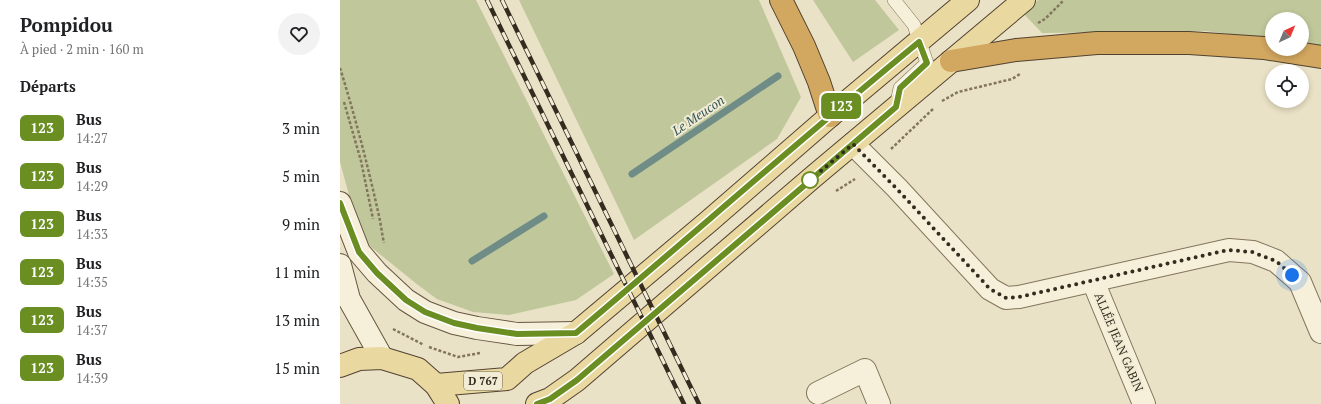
<!DOCTYPE html>
<html lang="fr">
<meta charset="utf-8">
<style>
:root{--surface:#fff;--page:#f2f2f2;--text:#202124;--muted:#757577}
body{margin:0;font-family:"PT Serif",serif;background:var(--page);color:var(--text);height:100vh;display:flex;flex-direction:column;font-size:15px;white-space:nowrap}
*{box-sizing:border-box;margin:0}
p{font-size:13px;color:var(--muted)}
.icon{flex:none;width:22px;height:22px;fill:none;stroke:currentColor;stroke-width:2;stroke-linecap:round;stroke-linejoin:round}
.map{position:relative;flex:1;overflow:hidden}
.details{display:flex;flex-direction:column;background:var(--surface);width:340px}
.details>*{flex:none}
.badge{padding:0 8px;border-radius:6px;font-size:14px;line-height:26px}
.needle{width:26px;rotate:44deg}
.buttons{position:absolute;left:925px;top:12px;display:grid;gap:8px}
.buttons a{display:grid;place-items:center;width:44px;height:44px;border-radius:50%;background:var(--surface);box-shadow:0 2px 6px #0003;font-size:20px}
.you{position:absolute;width:20px;height:20px;margin:-10px;border:3px solid #fff;border-radius:50%;background:#1a73e8;box-shadow:0 0 0 6px #1a73e833}
.map>.badge{position:absolute;translate:-50% -50%;box-shadow:0 0 0 2px #fff}
h2{padding:0 20px;font-size:15px;line-height:36px}
.round{display:grid;place-items:center;flex:none;width:42px;height:42px;border-radius:21px;background:var(--page)}
.head{display:flex;align-items:center;justify-content:space-between;height:68px;padding:0 20px}
h1{font-size:19px;font-weight:700;line-height:30px}
ul{padding:0;list-style:none}
li{display:flex;align-items:center;gap:12px;height:48px;padding:0 20px}
li div{flex:1}
li b{display:block;font-size:15px}
li em{font-style:normal}
li .badge{min-width:44px;font-weight:700;text-align:center}
main{display:flex;flex:1;min-height:0}
.map>svg:first-child{display:block}
</style>
<main>
<section class="details">
<div class="head"><div><h1>Pompidou</h1><p>À pied · 2 min · 160 m</p></div><a class="round"><svg class="icon" aria-label="heart" viewBox="0 0 24 24"><path d="M12 20l-8-8c-3-5 5-10 8-4 3-6 11-1 8 4z"/></svg></a></div>
<h2>Départs</h2>
<ul>
<li><span class="badge" style="background:#6b8e23;color:#fff">123</span><div><b>Bus</b><p>14:27</p></div><em>3 min</em></li>
<li><span class="badge" style="background:#6b8e23;color:#fff">123</span><div><b>Bus</b><p>14:29</p></div><em>5 min</em></li>
<li><span class="badge" style="background:#6b8e23;color:#fff">123</span><div><b>Bus</b><p>14:33</p></div><em>9 min</em></li>
<li><span class="badge" style="background:#6b8e23;color:#fff">123</span><div><b>Bus</b><p>14:35</p></div><em>11 min</em></li>
<li><span class="badge" style="background:#6b8e23;color:#fff">123</span><div><b>Bus</b><p>14:37</p></div><em>13 min</em></li>
<li><span class="badge" style="background:#6b8e23;color:#fff">123</span><div><b>Bus</b><p>14:39</p></div><em>15 min</em></li>
</ul>
</section>
<div class="map">
<svg width="981" height="404" viewBox="0 0 981 404">
<rect width="100%" height="100%" fill="#eae2c6"/>
<g fill="#bfc79b">
<polygon points="0,0 136,0 274,274 236,300 169,315 133,312 97,299 78,285 21,239 0,162"/>
<polygon points="179,0 419,0 461,97 437,139 294,240"/>
<polygon points="473,0 535,0 559,30 513,62"/>
<polygon points="698,0 981,0 981,46 962,43 962,19 932,19 932,39 865,31 702,33 683,13"/>
</g>
<g fill="none" stroke-linecap="round" stroke-linejoin="round">
<g stroke="#6f8c87" stroke-width="7">
<polyline points="292,174 438,76"/>
<polyline points="132,261 204,216"/>
</g>
<g stroke="#84755d" stroke-width="14">
<polyline id="lane" points="554,0 574,25 587,63 560,88 556,107"/>
</g>
<g stroke="#84755d" stroke-width="24">
<g id="street">
<polyline points="513,144 557,188 650,289 666,298 679,297 889,250 913,252 936,261 960,282 981,332"/>
<polyline points="753,281 804,404"/>
<polyline points="478,393 525,370 539,404"/>
</g>
</g>
<g stroke="#665641" stroke-width="24">
<g id="secondary">
<polyline points="0,203 19,252 37,273 66,300 85,312 114,323 137,328 177,334 236,333"/>
<polyline points="0,265 9,299 42,358"/>
</g>
</g>
<g stroke="#524331" stroke-width="24">
<g id="primary">
<polyline points="0,366 19,359 42,358 78,369 96,385 108,404"/>
<polyline points="96,385 167,379 185,363 236,333 368,222 490,116 628,0"/>
<polyline points="197,404 210,399 237,380 473,177 684,0"/>
</g>
</g>
<g stroke="#524331" stroke-width="24">
<g id="highway">
<polyline points="441,0 464,46 479,82 490,116"/>
<polyline points="611,61 676,50 757,43 849,43 924,48 981,57"/>
</g>
</g>
<g stroke="#84755d" stroke-width="2.5" stroke-dasharray="3 2" stroke-linecap="butt">
<polyline points="698,23 705,19 724,0"/>
<path d="M0 68C15 116 28 166 39 216 41 225 42 234 44 243"/>
<polyline points="602,101 618,92 672,79 680,74"/>
<polyline points="4,102 21,161 33,219"/>
<polyline points="551,149 594,108"/>
<polyline points="496,191 515,179"/>
<polyline points="53,329 84,345"/>
<polyline points="89,347 118,357 140,353"/>
</g>
<use href="#lane" stroke="#f6efd9" stroke-width="13"/>
<use href="#street" stroke="#f6efd9" stroke-width="22"/>
<use href="#secondary" stroke="#f6efd9" stroke-width="22"/>
<use href="#primary" stroke="#ead8a1" stroke-width="22"/>
<use href="#highway" stroke="#d2a75f" stroke-width="22"/>
<g stroke="#352c20" stroke-width="4.5">
<g id="rail">
<polyline points="147,0 344,404"/>
<polyline points="162,0 359,404"/>
</g>
</g>
<use href="#rail" stroke="#f2ecd5" stroke-width="3" stroke-dasharray="9" stroke-linecap="butt"/>
</g>
<g fill="none" stroke-linecap="round" stroke-linejoin="round">
<g stroke="#fff" stroke-width="9">
<path id="line" d="M0 203 19 252 37 273 66 300 85 312 114 323 137 328 177 334 236 333C350 237 463 137 579 42L587 63 560 88 556 107 237 380 210 399 197 404"/>
</g>
<use href="#line" stroke="#6b8e23" stroke-width="6"/>
<polyline stroke="#352c20" stroke-width="4" stroke-dasharray="0 7.2" points="470,180 513,144 556,188 650,289 666,298 679,297 888,250 912,252 936,261 952,275"/>
</g>
<circle fill="#fff" stroke="#6b8e23" stroke-width="2" cx="470" cy="180" r="8"/>
<g text-anchor="middle" dominant-baseline="central" stroke-width="4" stroke-linejoin="round" paint-order="stroke">
<rect fill="#f2ecd5" stroke="#6e6656" stroke-width="1" x="124" y="372" width="38" height="18" rx="3"/>
<g font-size="11" font-weight="bold" fill="#352c20">
<text x="143" y="381">D 767</text>
</g>
<g font-size="12" fill="#352c20" stroke="#f2ecd5">
<text transform="translate(779 342) rotate(67)">ALLÉE JEAN GABIN</text>
</g>
<g font-size="13" font-style="italic" fill="#305454" stroke="#f2ecd5">
<text transform="translate(358 115) rotate(-34)">Le Meucon</text>
</g>
</g>
</svg>
<div class="buttons">
<a><svg class="needle" viewBox="-14 -14 28 28"><path d="M0-13l5 13h-10z" fill="#e53935"/><path d="M0 13l5-13h-10z" fill="#757577"/></svg></a>
<a><svg class="icon" aria-label="locate" viewBox="0 0 24 24"><circle cx="12" cy="12" r="6"/><path d="M12 2v4M12 18v4M2 12h4M18 12h4"/></svg></a>
</div>
<div class="you" style="left:952px;top:275px"></div>
<b class="badge" style="left:501px;top:106px;background:#6b8e23;color:#fff">123</b>
</div>
</main>
